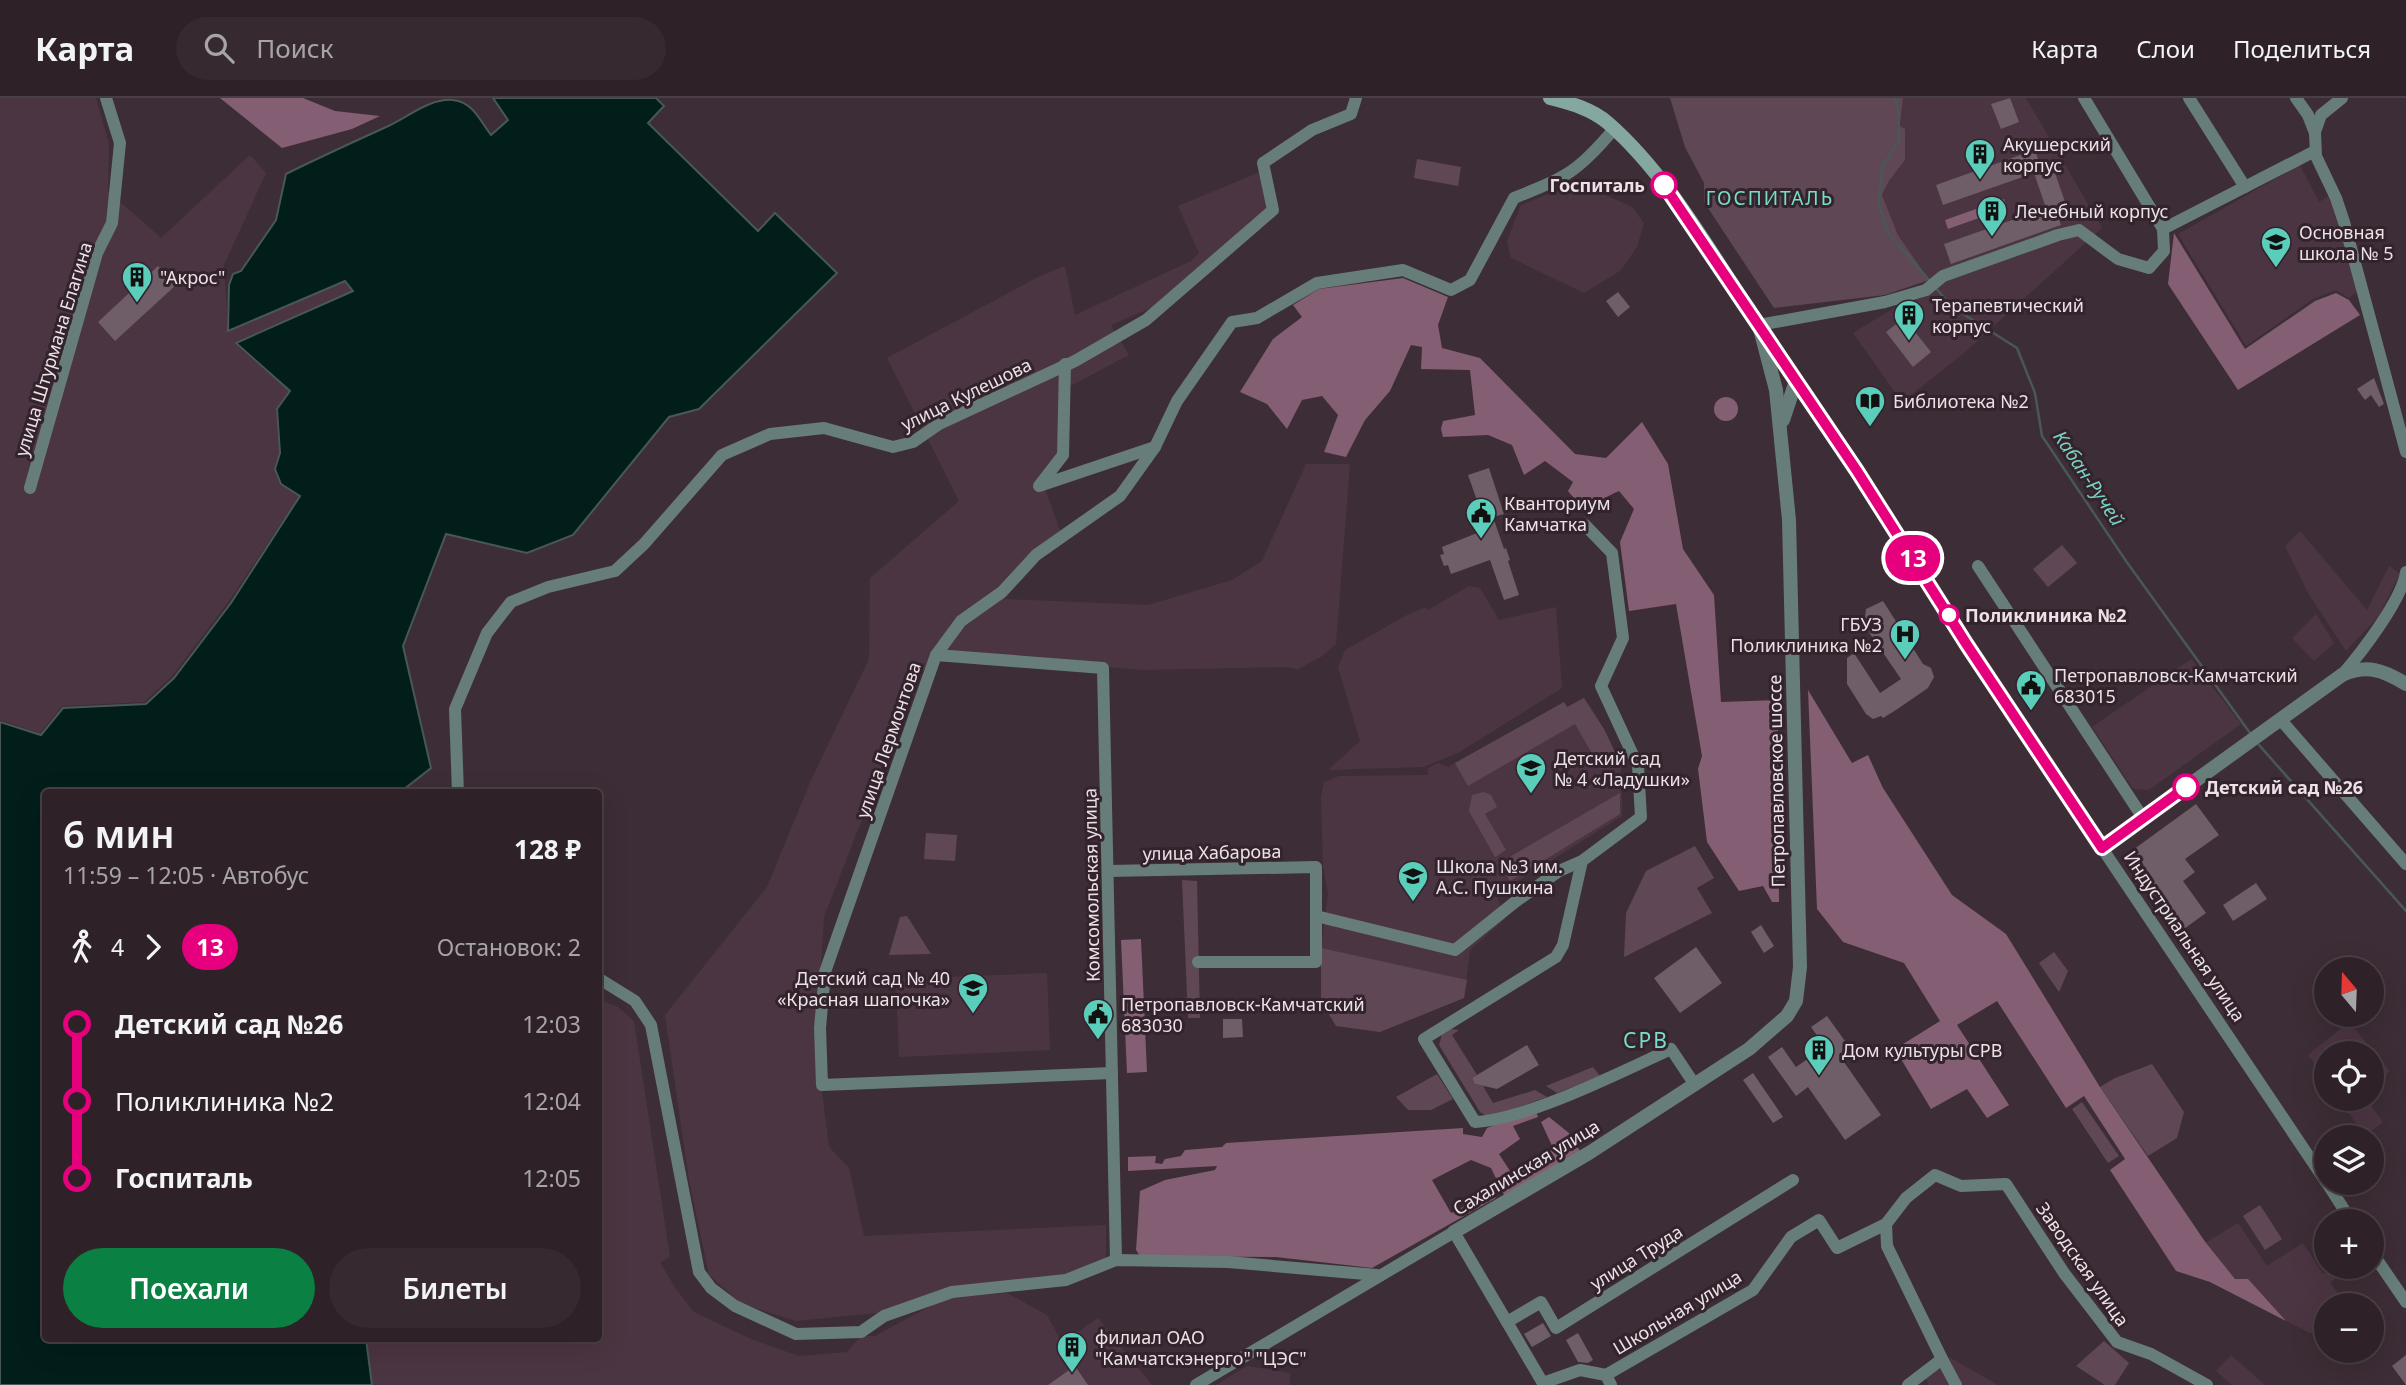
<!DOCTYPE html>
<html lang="ru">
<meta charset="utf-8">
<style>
:root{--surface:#2e2228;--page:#362a30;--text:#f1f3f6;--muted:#a7a4a8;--line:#493f45;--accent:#0b8043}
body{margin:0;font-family:"Noto Sans",sans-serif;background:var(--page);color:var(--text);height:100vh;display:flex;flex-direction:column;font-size:26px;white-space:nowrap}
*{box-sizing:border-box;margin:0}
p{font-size:23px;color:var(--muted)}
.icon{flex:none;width:38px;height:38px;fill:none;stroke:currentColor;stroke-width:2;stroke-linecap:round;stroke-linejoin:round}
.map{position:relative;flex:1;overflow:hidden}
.panel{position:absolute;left:42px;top:691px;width:560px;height:553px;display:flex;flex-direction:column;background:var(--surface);border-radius:7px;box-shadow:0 7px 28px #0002,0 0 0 2px var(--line)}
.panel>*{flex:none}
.badge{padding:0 14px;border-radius:23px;font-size:24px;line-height:46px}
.needle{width:46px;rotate:341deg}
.controls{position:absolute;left:2314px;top:859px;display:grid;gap:14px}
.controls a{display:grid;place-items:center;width:70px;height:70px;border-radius:50%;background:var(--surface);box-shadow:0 7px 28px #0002,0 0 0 2px var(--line);font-size:35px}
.map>.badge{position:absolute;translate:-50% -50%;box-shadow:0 0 0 4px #fff}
.legs{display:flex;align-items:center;gap:10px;height:77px;padding:0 21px;font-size:23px}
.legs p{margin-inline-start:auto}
.head{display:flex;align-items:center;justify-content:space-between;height:119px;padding:0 21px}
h1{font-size:38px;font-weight:600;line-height:52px}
.action{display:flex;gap:14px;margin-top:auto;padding:14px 21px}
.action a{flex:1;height:80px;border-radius:42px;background:var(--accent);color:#fff;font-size:28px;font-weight:600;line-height:80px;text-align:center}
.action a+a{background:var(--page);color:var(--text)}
ul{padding:0 21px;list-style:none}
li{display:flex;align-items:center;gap:24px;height:77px;font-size:26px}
li i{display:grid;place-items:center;width:10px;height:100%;margin:0 9px;background:currentColor}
li i::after{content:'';width:18px;height:18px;margin:-9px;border:5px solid;border-radius:50%;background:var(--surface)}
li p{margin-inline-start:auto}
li:first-child i{background:linear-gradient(#0000 50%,currentColor 0)}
li:last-child i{background:linear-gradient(currentColor 50%,#0000 0)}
header{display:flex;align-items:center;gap:42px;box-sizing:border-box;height:98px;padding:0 35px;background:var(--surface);border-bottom:2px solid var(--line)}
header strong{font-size:33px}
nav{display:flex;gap:38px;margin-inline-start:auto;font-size:24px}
.search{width:490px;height:63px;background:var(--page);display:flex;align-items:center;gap:18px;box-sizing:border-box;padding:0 24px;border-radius:38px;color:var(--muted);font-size:26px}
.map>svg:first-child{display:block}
</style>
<header>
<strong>Карта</strong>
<div class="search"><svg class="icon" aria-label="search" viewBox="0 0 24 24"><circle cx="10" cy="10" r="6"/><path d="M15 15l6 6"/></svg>Поиск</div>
<nav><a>Карта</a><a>Слои</a><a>Поделиться</a></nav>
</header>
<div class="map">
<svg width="2406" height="1287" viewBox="0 0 2406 1287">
<rect width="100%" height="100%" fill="#3d2d36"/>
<g fill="#4c3542">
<polygon points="0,0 96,0 109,45 108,93 161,140 250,57 266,75 224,167 228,233 345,183 352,193 234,245 289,293 276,311 279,355 274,370 280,387 299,398 229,503 172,578 144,604 62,608 40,635 0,622"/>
<polygon points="1903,0 2026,0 2102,130 1964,255 1902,304 1853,235 1897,208 1928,182 1898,137 1882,97 1889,83 1905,62 1900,29"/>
<polygon points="2300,67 2319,104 2332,96 2358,193 2349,200 2336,192 2313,201 2246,248 2178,136"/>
<polygon points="1260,74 1268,110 1151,210 1111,227 1129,257 1059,294 1057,376 1045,391 1061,435 998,494 1005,501 1148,507 1232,482 1262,463 1306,366 1350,366 1336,546 1321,559 1298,571 1283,569 1142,572 947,555 919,575 824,819 816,946 829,1049 849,1070 864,1138 1106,1127 1106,1162 1066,1178 952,1189 877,1215 796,1223 742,1206 709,1177 689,1082 665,917 767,789 812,680 869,561 870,480 959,403 887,260 1036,180 1065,168 1075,217 1191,163 1199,155 1178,108"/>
<polygon points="1577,84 1632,109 1644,125 1637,149 1620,173 1584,195 1511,160 1507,143 1521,107"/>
<polygon points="2300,433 2367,512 2389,468 2400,476 2378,519 2346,553 2308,495 2285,448"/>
<polygon points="1469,488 1480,490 1499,522 1556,509 1562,590 1458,655 1423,669 1328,672 1360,643 1338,569 1345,552 1407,517 1426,509 1428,512"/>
<polygon points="2316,516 2334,545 2314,563 2292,540"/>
<polygon points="2191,561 2241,626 2149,692 2133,691 2092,629"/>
<polygon points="1584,600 1604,631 1621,665 1622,718 1496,797 1506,820 1470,852 1464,900 1380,934 1336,928 1321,903 1321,850 1328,796 1323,768 1321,699 1324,684 1339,678 1428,677 1428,670 1438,665 1448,669 1564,604 1567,609"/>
<polygon points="1047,875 1050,952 899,959 896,881"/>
<polygon points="599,901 618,909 634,923 670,1159 660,1164 676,1191 694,1214 751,1241 799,1258 847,1254 861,1238 875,1238 947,1199 1007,1195 1047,1217 1062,1245 1098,1220 1152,1287 372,1287 366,1241 598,1241"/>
<polygon points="2349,924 2390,973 2371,989 2371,956 2326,956 2326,982 2308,957"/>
<polygon points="2339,1001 2366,1001 2383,1024 2365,1038"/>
<polygon points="2238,1125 2267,1168 2303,1145 2323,1176 2329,1172 2335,1181 2330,1185 2347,1207 2326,1208 2326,1234 2310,1235 2210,1184 2190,1154"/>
<polygon points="2231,1257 2265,1287 2232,1287 2216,1273"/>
<polygon points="1949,1259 1998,1287 1929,1287 1925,1279"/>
<polygon points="1247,1268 1290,1275 1290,1287 1216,1287"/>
</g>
<g fill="#604755">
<polygon points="1670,0 1903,0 1900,28 1905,31 1905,62 1889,83 1882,97 1898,137 1929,182 1885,197 1774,210 1704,104 1704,85 1685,49"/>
<polygon points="1417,61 1461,69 1458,88 1414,80"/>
<polygon points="2062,447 2077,465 2048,489 2033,471"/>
<polygon points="1584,600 1604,631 1618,661 1601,671 1575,626 1468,688 1455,665 1564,604 1567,609"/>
<polygon points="1484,694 1491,697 1497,709 1485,716 1506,752 1495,759 1469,713 1472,697"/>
<polygon points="1620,695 1620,716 1510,783 1499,765"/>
<polygon points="926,735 957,737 955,763 924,761"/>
<polygon points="1695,748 1714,780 1697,790 1712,815 1624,859 1626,815 1646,773"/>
<polygon points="1182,782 1197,783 1200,920 1188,920"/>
<polygon points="907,818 931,856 889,857 900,819"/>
<polygon points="1321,850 1467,882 1464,900 1380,934 1336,928 1321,903"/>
<polygon points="2054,854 2068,873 2059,894 2039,865"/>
<polygon points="1451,931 1459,932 1452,937 1477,977 1472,980 1475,986 1483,988 1493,1005 1535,992 1547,999 1493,1018 1485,1017 1480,1014 1439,947 1442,936"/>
<polygon points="2152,966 2184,1014 2177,1040 2148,1058 2100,989 2115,980"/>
<polygon points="1593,969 1600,978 1557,995 1546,988"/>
<polygon points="1437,976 1453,1001 1431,1012 1408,1012 1396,999"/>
<polygon points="2082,1004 2119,1058 2108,1065 2072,1011"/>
<polygon points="2260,1107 2282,1141 2265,1152 2243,1118"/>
<polygon points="2104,1243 2129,1265 2115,1287 2105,1287 2076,1268"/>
</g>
<g fill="#845e73">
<polygon points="220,0 303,0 335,13 380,18 352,31 282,50"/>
<polygon points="2004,101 2007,110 1948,131 1945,122"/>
<polygon points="2174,135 2245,251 2315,203 2336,195 2349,202 2360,217 2238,292 2168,186"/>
<path d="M1403 180 1448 199 1438 227 1442 250 1480 260 1575 356 1606 360 1642 324 1668 366 1683 451 1714 497 1721 604 1778 602 1779 804H1772L1763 788 1739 793 1707 744 1698 671 1702 658 1676 506 1629 513 1620 444 1634 411 1619 393C1598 402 1585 416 1568 393L1573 384 1545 363 1524 377 1512 347 1488 337 1443 339 1441 331 1443 323 1475 317 1470 272 1421 271 1422 249 1411 247 1390 293 1365 322 1346 359 1324 354 1338 317 1322 298 1302 302 1287 331 1267 306 1240 294 1273 241 1302 219 1293 207 1319 191Z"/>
<circle cx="1726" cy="311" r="12"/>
<polygon points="1808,592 1852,665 1868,657 1883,690 1952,797 2006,836 2100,989 2206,1145 2235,1181 2248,1181 2286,1223 2210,1184 2176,1173 2110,1072 2125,1061 2084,998 2066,1010 1997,903 1957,927 2009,1007 1987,1020 1967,991 1931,1011 1895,951 1940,923 1904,865 1843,844 1817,811"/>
<polygon points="1141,841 1147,974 1127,975 1121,842"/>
<polygon points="1535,1011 1538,1019 1513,1028 1520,1041 1499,1056 1512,1076 1553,1050 1541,1024 1549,1019 1569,1035 1580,1053 1505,1099 1491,1070 1471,1062 1432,1082 1451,1115 1492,1095 1496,1100 1372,1170 1276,1159 1140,1158 1136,1152 1140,1093 1165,1082 1215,1072 1217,1068 1128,1073 1128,1059 1156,1058 1155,1065 1162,1066 1165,1061 1181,1058 1185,1052 1222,1049 1226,1045 1463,1030 1463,1036 1482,1039 1487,1030"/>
</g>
<path fill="#021e1a" stroke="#485857" stroke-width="2" d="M493 0H656L664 8 648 25 758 133 775 115 837 175 699 311 669 319 573 437 527 455 446 436 403 548 431 670 399 695H46V1241H366L372 1287H0V624L41 637 63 610 146 606 174 580 231 505 300 398 281 386 275 371 280 355 277 311 290 293 236 245 353 193 345 183 228 233 229 187 233 176 241 173 276 122 286 76C318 60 351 45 384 30 406 21 428 0 453 2 473 4 480 23 491 37L508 22Z"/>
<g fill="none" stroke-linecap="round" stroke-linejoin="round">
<g stroke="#485857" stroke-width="2.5">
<polyline points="1894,0 1898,7 1899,43 1882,69 1879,106 1888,135 1930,183"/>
<polyline points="1934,188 1952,209 2017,250 2035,295 2042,338 2126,463 2250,635"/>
<polyline points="2259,647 2406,813"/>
</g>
</g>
<g fill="#6f5d67">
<polygon points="2010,0 2019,24 2001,31 1991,6"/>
<polygon points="2035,52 2042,72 2053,69 2065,104 2054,108 2061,127 1951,166 1944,146 2046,110 2034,75 1943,107 1936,87"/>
<polygon points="158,168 176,187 115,243 98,224"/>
<polygon points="1618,194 1630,209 1618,219 1606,203"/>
<polygon points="1904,220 1931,254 1913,269 1886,234"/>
<polygon points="2374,280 2384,306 2379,309 2371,297 2365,302 2357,291"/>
<polygon points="1489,370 1504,416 1493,419 1504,451 1506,450 1510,462 1508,463 1519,497 1504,502 1490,462 1451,476 1448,467 1444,468 1440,457 1444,456 1442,449 1487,431 1468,377"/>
<polygon points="1883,503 1923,566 1931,570 1934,579 1928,590 1896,612 1883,620 1881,618 1873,621 1866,616 1847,586 1847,560 1854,555 1880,595 1901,581 1864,527 1866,511"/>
<polygon points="2196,706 2219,737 2185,761 2195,774 2183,783 2206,815 2181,833 2126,757"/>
<polygon points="2256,785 2267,801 2233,823 2223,807"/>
<polygon points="1761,827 1774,848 1764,855 1751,834"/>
<polygon points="1696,849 1722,885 1680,915 1654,880"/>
<polygon points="1827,918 1855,957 1844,964 1881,1017 1845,1042 1808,989 1796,998 1768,959 1782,949 1796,969 1825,949 1811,929"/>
<polygon points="1223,921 1242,921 1243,939 1223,940"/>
<polygon points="1527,947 1539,967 1497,991 1475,986 1472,980"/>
<polygon points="1753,975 1783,1019 1773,1025 1743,982"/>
<polygon points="1543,1225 1551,1238 1532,1249 1524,1236"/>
<polygon points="1578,1235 1593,1262 1588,1265 1578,1264 1566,1242"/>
<polygon points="2406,1257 2406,1287 2392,1268"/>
<polygon points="1075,1268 1088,1287 1048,1287"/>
</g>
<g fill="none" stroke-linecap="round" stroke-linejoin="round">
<g stroke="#677d79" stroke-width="12">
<polyline points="2189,0 2245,89"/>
<polyline points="2296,0 2308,17 2315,35 2316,58 2336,100 2344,124 2406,354"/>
<polyline points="2315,34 2321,17 2342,0"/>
<polyline points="2163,131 2315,53"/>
<polyline points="1759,227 1885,204 1926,192 1943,178 2058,137 2079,132 2118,161 2149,170 2164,153 2163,131 2084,0"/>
<polyline points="1065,266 1063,357 1039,388 1155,349"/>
<polyline points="30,390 97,155 112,125 120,45 106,0"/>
<polyline points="1978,468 2143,720"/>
<polyline points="936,557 1103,570 1116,1162"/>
<path d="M2342 577C2361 555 2402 502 2406 474"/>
<polyline points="2280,621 2406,766"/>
<polyline points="458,695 455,611 487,535 511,504 548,489 615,473 644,446 722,357 770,336 824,330 893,349 913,344 939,326 1075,263 1146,222 1273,112 1263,65 1312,32 1351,16 1356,0"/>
<polyline points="2102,750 2326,1084"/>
<path d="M1582 763 1563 847 1556 859 1424 941 1475 1024C1528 1021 1621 974 1671 951L1695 987"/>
<polyline points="1108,773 1316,769 1316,864 1198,864"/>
<polyline points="1316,818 1455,852 1515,804 1559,773 1582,763 1641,719 1638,668 1601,588 1623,540 1612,455 1585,427"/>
<polyline points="598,880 635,903 651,927 699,1174 711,1190 735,1208 796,1236 861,1234 884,1218 952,1194 1066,1182 1116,1162 1228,1164 1377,1177"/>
<path d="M1112 975 822 987 820 930 825 874 936 557 961 523 1002 494 1036 457 1120 398 1155 349 1177 303 1232 224 1257 220 1317 185 1403 172 1451 192 1470 182 1514 100C1566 79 1577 75 1614 31"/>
<polyline points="2327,1085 2352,1124"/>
<polyline points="2371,1153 2406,1204"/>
<polyline points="1507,1224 1541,1204 1556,1230 1793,1082"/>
<polyline points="1942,1261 1956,1287"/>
<polyline points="1606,1277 1753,1192 1791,1139 1819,1122 1837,1150 1886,1126"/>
<polyline points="1543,1285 1580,1272 1606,1277 1611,1287"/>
<polyline points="1196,1287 1454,1134 1544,1287"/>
<polyline points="1908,1287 1942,1261 1887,1148 1886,1126 1906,1100 1935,1077 1961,1088 2006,1086 2064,1175 2117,1244 2151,1256 2207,1287"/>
</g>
<g stroke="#677d79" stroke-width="14">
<path d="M1767 240 1857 373 1967 547 2102 750 2342 577C2367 566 2383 572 2406 586"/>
<polyline points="1783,322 1796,283"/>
<polyline points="1454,1134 1589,1055 1749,951 1787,918 1796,903 1800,869 1789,422 1776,292 1759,227"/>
</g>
<path stroke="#84a7a0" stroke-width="14" d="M1550 0C1570 5 1592 11 1608 25 1669 78 1714 161 1759 227"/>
</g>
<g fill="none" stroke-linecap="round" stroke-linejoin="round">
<g stroke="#fff" stroke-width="16">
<polyline id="line-1" points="1664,87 1857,373 1967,547 2102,750 2186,689"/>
</g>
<use href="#line-1" stroke="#e6007e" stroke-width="10"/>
</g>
<defs>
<g id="building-pin" transform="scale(1.575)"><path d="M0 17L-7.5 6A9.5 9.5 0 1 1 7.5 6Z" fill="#5bcebb" stroke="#33232c"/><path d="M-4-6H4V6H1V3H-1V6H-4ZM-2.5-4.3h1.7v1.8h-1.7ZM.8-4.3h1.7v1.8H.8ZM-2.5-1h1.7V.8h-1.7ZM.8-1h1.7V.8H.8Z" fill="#111"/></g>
<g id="school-pin" transform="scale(1.575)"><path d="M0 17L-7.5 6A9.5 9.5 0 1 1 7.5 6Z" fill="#5bcebb" stroke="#33232c"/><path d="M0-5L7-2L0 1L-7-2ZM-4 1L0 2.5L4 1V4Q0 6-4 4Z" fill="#111"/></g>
<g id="library-pin" transform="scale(1.575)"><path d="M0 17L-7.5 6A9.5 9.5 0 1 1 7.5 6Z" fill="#5bcebb" stroke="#33232c"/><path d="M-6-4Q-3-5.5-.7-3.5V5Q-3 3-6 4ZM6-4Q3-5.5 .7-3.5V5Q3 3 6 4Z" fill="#111"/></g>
<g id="civic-pin" transform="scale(1.575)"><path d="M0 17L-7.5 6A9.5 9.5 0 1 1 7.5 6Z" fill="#5bcebb" stroke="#33232c"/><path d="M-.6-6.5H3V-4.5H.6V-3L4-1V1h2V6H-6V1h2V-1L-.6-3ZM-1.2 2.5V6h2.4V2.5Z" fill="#111"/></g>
<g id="hospital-pin" transform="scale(1.575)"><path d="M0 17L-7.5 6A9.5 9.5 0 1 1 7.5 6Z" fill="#5bcebb" stroke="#33232c"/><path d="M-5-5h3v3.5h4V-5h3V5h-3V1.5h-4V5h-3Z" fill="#111"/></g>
</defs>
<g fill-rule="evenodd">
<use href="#building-pin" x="1980" y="56"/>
<use href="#building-pin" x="1992" y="113"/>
<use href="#school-pin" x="2276" y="144"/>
<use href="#building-pin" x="137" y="179"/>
<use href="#building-pin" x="1909" y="217"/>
<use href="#library-pin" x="1870" y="303"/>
<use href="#civic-pin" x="1481" y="415"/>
<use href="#hospital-pin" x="1905" y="536"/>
<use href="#civic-pin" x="2031" y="587"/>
<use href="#school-pin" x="1531" y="670"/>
<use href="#school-pin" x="1413" y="778"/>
<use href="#school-pin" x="973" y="890"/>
<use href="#civic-pin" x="1098" y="916"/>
<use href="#building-pin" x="1819" y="952"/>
<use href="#building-pin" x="1072" y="1249"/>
</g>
<g fill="#fff" stroke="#e6007e" stroke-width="3.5">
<circle cx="1664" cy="87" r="12"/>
<circle cx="1949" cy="517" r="9"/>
<circle cx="2186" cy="689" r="12"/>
</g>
<g text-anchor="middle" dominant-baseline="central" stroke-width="6" stroke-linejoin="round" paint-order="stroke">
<g font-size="18" fill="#ebe1e6" stroke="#33232c" text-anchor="start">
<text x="2003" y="46">Акушерский<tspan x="2003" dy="21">корпус</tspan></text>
<text x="2015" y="113">Лечебный корпус</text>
<text x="2299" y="134">Основная<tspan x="2299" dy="21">школа № 5</tspan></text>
<text x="160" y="179">"Акрос"</text>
<text x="1932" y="207">Терапевтический<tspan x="1932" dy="21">корпус</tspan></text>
<text x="1893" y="303">Библиотека №2</text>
<text x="1504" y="405">Кванториум<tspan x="1504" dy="21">Камчатка</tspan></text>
<text x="1882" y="526" text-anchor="end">ГБУЗ<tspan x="1882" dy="21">Поликлиника №2</tspan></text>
<text x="2054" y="577">Петропавловск-Камчатский<tspan x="2054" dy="21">683015</tspan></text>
<text x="1554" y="660">Детский сад<tspan x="1554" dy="21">№ 4 «Ладушки»</tspan></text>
<text x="1436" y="768">Школа №3 им.<tspan x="1436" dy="21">А.С. Пушкина</tspan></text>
<text x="950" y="880" text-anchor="end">Детский сад № 40<tspan x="950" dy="21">«Красная шапочка»</tspan></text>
<text x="1121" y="906">Петропавловск-Камчатский<tspan x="1121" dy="21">683030</tspan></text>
<text x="1842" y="952">Дом культуры СРВ</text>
<text x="1095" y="1239">филиал ОАО<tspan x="1095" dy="21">"Камчатскэнерго" "ЦЭС"</tspan></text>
</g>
<g font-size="18" font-weight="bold" fill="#ebe1e6" stroke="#33232c" text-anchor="start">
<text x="1645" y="87" text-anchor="end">Госпиталь</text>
<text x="1965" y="517">Поликлиника №2</text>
<text x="2205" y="689">Детский сад №26</text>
</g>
<g font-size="18" fill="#ebe1e6" stroke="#33232c">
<text transform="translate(53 251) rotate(-73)">улица Штурмана Елагина</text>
<text transform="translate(966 296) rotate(-26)">улица Кулешова</text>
<text transform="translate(888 642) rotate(-71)">улица Лермонтова</text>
<text transform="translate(1776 683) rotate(-91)">Петропавловское шоссе</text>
<text transform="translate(1212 754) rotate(-1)">улица Хабарова</text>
<text transform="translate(1091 787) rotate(-91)">Комсомольская улица</text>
<text transform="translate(2185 838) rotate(56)">Индустриальная улица</text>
<text transform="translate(1526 1069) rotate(-31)">Сахалинская улица</text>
<text transform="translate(1636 1159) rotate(-32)">улица Труда</text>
<text transform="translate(2083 1166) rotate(55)">Заводская улица</text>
<text transform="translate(1677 1214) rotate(-31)">Школьная улица</text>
</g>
<g font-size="19" letter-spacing="2" fill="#78decc" stroke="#33232c">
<text x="1770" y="100">ГОСПИТАЛЬ</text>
</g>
<g font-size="19" font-style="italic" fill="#79d2c2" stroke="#33232c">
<text transform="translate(2089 380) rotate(56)">Кабан-Ручей</text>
</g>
<g font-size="21" letter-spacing="2" fill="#78decc" stroke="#33232c">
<text x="1646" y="942">СРВ</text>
</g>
</g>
</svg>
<div class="controls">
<a><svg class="needle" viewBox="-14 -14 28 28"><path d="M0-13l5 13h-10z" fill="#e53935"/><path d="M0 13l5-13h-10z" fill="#a7a4a8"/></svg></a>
<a><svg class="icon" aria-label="locate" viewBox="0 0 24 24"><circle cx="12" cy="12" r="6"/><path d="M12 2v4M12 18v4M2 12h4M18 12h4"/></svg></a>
<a><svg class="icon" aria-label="layers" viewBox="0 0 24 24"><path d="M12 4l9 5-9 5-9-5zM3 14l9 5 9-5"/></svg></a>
<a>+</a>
<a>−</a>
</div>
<b class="badge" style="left:1913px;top:460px;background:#e6007e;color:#fff">13</b>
<section class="panel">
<div class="head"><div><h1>6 мин</h1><p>11:59 – 12:05 · Автобус</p></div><b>128 ₽</b></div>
<div class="legs"><svg class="icon" aria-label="walk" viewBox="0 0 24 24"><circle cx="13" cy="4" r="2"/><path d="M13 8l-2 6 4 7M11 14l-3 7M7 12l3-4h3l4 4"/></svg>4<svg class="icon" aria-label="forward" viewBox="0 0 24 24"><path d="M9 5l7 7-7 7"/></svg><b class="badge" style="background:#e6007e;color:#fff">13</b><p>Остановок: 2</p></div>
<ul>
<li><i style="color:#e6007e"></i><b>Детский сад №26</b><p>12:03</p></li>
<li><i style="color:#e6007e"></i><span>Поликлиника №2</span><p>12:04</p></li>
<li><i style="color:#e6007e"></i><b>Госпиталь</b><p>12:05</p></li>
</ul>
<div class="action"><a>Поехали</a><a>Билеты</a></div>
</section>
</div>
